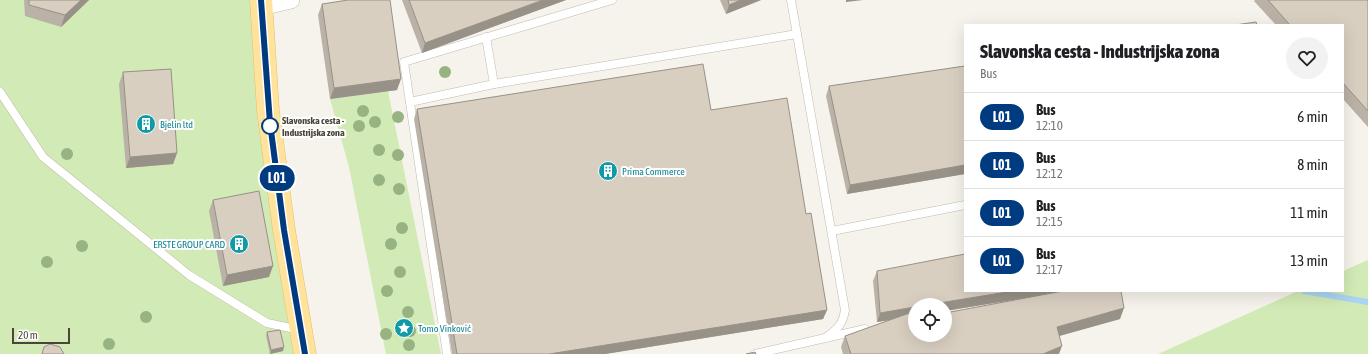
<!DOCTYPE html>
<meta charset="utf-8">
<style>
:root{--surface:#fff;--page:#f2f2f2;--text:#202124;--muted:#757577;--line:#e0e0e0}
body{margin:0;font-family:"Asap Condensed",sans-serif;background:var(--page);color:var(--text);height:100vh;display:flex;flex-direction:column;font-size:15px;white-space:nowrap}
*{box-sizing:border-box;margin:0}
p{font-size:13px;color:var(--muted)}
.icon{flex:none;width:22px;height:22px;fill:none;stroke:currentColor;stroke-width:2;stroke-linecap:round;stroke-linejoin:round}
.map{position:relative;flex:1;overflow:hidden}
.drawer{position:absolute;left:964px;top:24px;width:380px;height:268px;display:flex;flex-direction:column;background:var(--surface);border-radius:0px;box-shadow:0 4px 16px #0002}
.drawer>*{flex:none}
.badge{padding:0 8px;border-radius:13px;font-size:14px;line-height:26px}
.controls{position:absolute;left:908px;top:298px;display:grid;gap:8px}
.controls a{display:grid;place-items:center;width:44px;height:44px;border-radius:50%;background:var(--surface);box-shadow:0 4px 16px #0002;font-size:20px}
.scale{position:absolute;left:12px;bottom:10px;width:58px;box-sizing:border-box;padding-left:4px;border:2px solid #4b4439;border-top:0;font-size:11px;line-height:14px;white-space:nowrap;color:#4b4439;-webkit-text-stroke:3px #fff;paint-order:stroke}
.map>.badge{position:absolute;translate:-50% -50%;box-shadow:0 0 0 2px #fff}
.round{display:grid;place-items:center;flex:none;width:42px;height:42px;border-radius:21px;background:var(--page)}
.overview{display:flex;align-items:center;justify-content:space-between;height:68px;padding:0 16px}
h1{font-size:19px;font-weight:800;line-height:30px}
ul{padding:0;list-style:none}
li{display:flex;align-items:center;gap:12px;height:48px;padding:0 16px;border-top:1px solid var(--line)}
li div{flex:1}
li b{display:block;font-size:15px}
li em{font-style:normal}
li .badge{min-width:44px;font-weight:700;text-align:center}
.map>svg:first-child{display:block}
</style>
<div class="map">
<svg width="1368" height="354" viewBox="0 0 1368 354">
<rect width="100%" height="100%" fill="#f6f3ec"/>
<g fill="#d2eab5">
<polygon points="0,0 261,0 305,354 0,354"/>
<polygon points="388,91 441,354 386,354 349,167 330,99"/>
<polygon points="1368,260 1368,354 1158,354 1298,291 1343,291 1343,271"/>
</g>
<g fill="none" stroke-linecap="round" stroke-linejoin="round">
<polyline stroke="#a9d4f2" stroke-width="6" points="1304,291 1368,302"/>
<g stroke="#c2bbae" stroke-width="9">
<g id="service">
<path d="M791 0 845 310C843 324 837 330 825 338"/>
<polyline points="486,37 494,84 797,34"/>
<polyline points="0,92 43,157 189,275 267,323 300,330"/>
<polyline points="410,102 494,84"/>
<polyline points="832,231 965,205"/>
<polyline points="447,354 404,62 612,0"/>
<polyline points="755,354 865,329"/>
</g>
</g>
<g stroke="#c2bbae" stroke-width="18">
<polyline id="minor" points="261,7 291,0"/>
</g>
<g stroke="#e6c16a" stroke-width="23">
<polyline id="primary" points="261,0 268,110 284,230 305,354"/>
</g>
<use href="#service" stroke="#fff" stroke-width="8"/>
<use href="#minor" stroke="#fff" stroke-width="17"/>
<use href="#primary" stroke="#ffe39c" stroke-width="22"/>
</g>
<g fill="#97b381">
<circle cx="445" cy="72" r="6"/>
<circle cx="363" cy="111" r="6"/>
<circle cx="398" cy="117" r="6"/>
<circle cx="375" cy="122" r="6"/>
<circle cx="359" cy="126" r="6"/>
<circle cx="379" cy="150" r="6"/>
<circle cx="67" cy="154" r="6"/>
<circle cx="398" cy="155" r="6"/>
<circle cx="379" cy="180" r="6"/>
<circle cx="399" cy="189" r="6"/>
<circle cx="402" cy="228" r="6"/>
<circle cx="391" cy="244" r="6"/>
<circle cx="82" cy="246" r="6"/>
<circle cx="47" cy="262" r="6"/>
<circle cx="400" cy="272" r="6"/>
<circle cx="387" cy="291" r="6"/>
<circle cx="408" cy="312" r="6"/>
<circle cx="146" cy="317" r="6"/>
<circle cx="410" cy="331" r="6"/>
<circle cx="386" cy="334" r="6"/>
<circle cx="109" cy="344" r="6"/>
<circle cx="409" cy="345" r="6"/>
</g>
<g fill="#bab2a6" fill-rule="evenodd">
<polygon points="24,0 89,0 61,27 25,16"/>
<polygon points="402,0 566,0 422,53"/>
<polygon points="720,0 761,0 726,14"/>
<polygon points="1255,0 1368,0 1368,127 1343,99 1343,25 1276,25 1254,1"/>
<polygon points="322,4 397,90 330,99 318,15"/>
<polygon points="965,66 965,174 847,194 826,96 829,86"/>
<polygon points="123,72 177,153 173,164 126,168 119,84"/>
<polygon points="417,109 711,110 806,214 827,310 823,319 605,354 452,354 414,119"/>
<polygon points="213,200 269,277 223,286 209,211"/>
<path d="M877 271 1121 291 1120 319 1059 336V354H843L841 347 845 336 891 320 877 322 873 281ZM1029 297 915 335V305H945V311Z"/>
<polygon points="267,332 283,351 270,354 266,336"/>
</g>
<g fill="#979187">
<polygon points="81,0 89,0 61,27 65,15"/>
<polygon points="543,0 566,0 422,53 425,43"/>
<polygon points="741,0 761,0 726,14 729,5"/>
<polygon points="846,0 863,0 846,2"/>
<polygon points="401,79 397,90 330,99 334,88"/>
<polygon points="177,153 173,164 126,168 130,157"/>
<polygon points="965,165 965,174 847,194 850,185"/>
<polygon points="273,266 269,277 223,286 227,275"/>
<polygon points="1013,291 1068,291 945,311 945,305 927,305"/>
<polygon points="915,307 915,316 877,322 880,313"/>
<polygon points="1124,308 1120,319 1052,338 1057,327"/>
<polygon points="827,310 823,319 605,354 549,354"/>
<polygon points="1062,346 1059,354 1043,354"/>
<polygon points="284,347 283,351 270,354 271,350"/>
</g>
<g fill="#d8cfc1" stroke="#979187">
<polygon points="29,0 81,0 65,15 29,5"/>
<polygon points="348,0 390,0 401,79 334,88 322,4"/>
<polygon points="409,0 543,0 425,43"/>
<polygon points="728,0 741,0 729,5"/>
<polygon points="1268,0 1368,0 1368,111 1343,83 1343,25 1290,25"/>
<polygon points="1256,22 1257,25 1235,25"/>
<polygon points="703,64 711,110 787,98 806,214 811,213 827,310 549,354 457,354 417,109"/>
<polygon points="965,66 965,165 850,185 829,86"/>
<polygon points="171,69 177,153 130,157 123,72"/>
<polygon points="259,191 273,266 227,275 213,200"/>
<polygon points="965,254 965,291 1013,291 927,305 915,305 915,307 880,313 877,271"/>
<polygon points="1063,291 1121,291 1124,308 1057,327 1062,346 1043,354 851,354 845,336 915,311 915,335 945,335 945,313"/>
<polygon points="280,330 284,347 271,350 267,332"/>
<polygon points="50,344 60,347 64,354 42,354 44,347"/>
<polygon points="755,352 756,354 746,354"/>
</g>
<g fill="none" stroke-linecap="round" stroke-linejoin="round">
<g stroke="#fff" stroke-width="9">
<polyline id="line" points="261,0 270,123 284,230 305,354"/>
</g>
<use href="#line" stroke="#003b80" stroke-width="6"/>
</g>
<defs>
<g id="building-disc" transform="scale(1)"><circle r="9.5" fill="#0f9aa8" stroke="#fff"/><path d="M-4-6H4V6H1V3H-1V6H-4ZM-2.5-4.3h1.7v1.8h-1.7ZM.8-4.3h1.7v1.8H.8ZM-2.5-1h1.7V.8h-1.7ZM.8-1h1.7V.8H.8Z" fill="#fff"/></g>
<g id="sight-disc" transform="scale(1)"><circle r="9.5" fill="#0f9aa8" stroke="#fff"/><path d="M0-6L1.8-2.2L6-1.7L2.9 1.2L3.7 5.4L0 3.3L-3.7 5.4L-2.9 1.2L-6-1.7L-1.8-2.2Z" fill="#fff"/></g>
</defs>
<g fill-rule="evenodd">
<use href="#building-disc" x="146" y="124"/>
<use href="#building-disc" x="608" y="171"/>
<use href="#building-disc" x="239" y="244"/>
<use href="#sight-disc" x="404" y="328"/>
</g>
<circle fill="#fff" stroke="#003b80" stroke-width="2" cx="270" cy="126" r="8"/>
<g text-anchor="middle" dominant-baseline="central" stroke-width="4" stroke-linejoin="round" paint-order="stroke">
<g font-size="10" font-weight="bold" fill="#4b4439" stroke="#fff" text-anchor="start">
<text x="282" y="120">Slavonska cesta -<tspan x="282" dy="12">Industrijska zona</tspan></text>
</g>
<g font-size="10" fill="#0d838f" stroke="#fff" text-anchor="start">
<text x="160" y="124">Bjelin ltd</text>
<text x="622" y="171">Prima Commerce</text>
<text x="225" y="244" text-anchor="end">ERSTE GROUP CARD</text>
<text x="418" y="328">Tomo Vinković</text>
</g>
</g>
</svg>
<div class="controls">
<a><svg class="icon" aria-label="locate" viewBox="0 0 24 24"><circle cx="12" cy="12" r="6"/><path d="M12 2v4M12 18v4M2 12h4M18 12h4"/></svg></a>
</div>
<div class="scale">20 m</div>
<b class="badge" style="left:277px;top:178px;background:#003b80;color:#fff">L01</b>
<section class="drawer">
<div class="overview"><div><h1>Slavonska cesta - Industrijska zona</h1><p>Bus</p></div><a class="round"><svg class="icon" aria-label="heart" viewBox="0 0 24 24"><path d="M12 20l-8-8c-3-5 5-10 8-4 3-6 11-1 8 4z"/></svg></a></div>
<ul>
<li><span class="badge" style="background:#003b80;color:#fff">L01</span><div><b>Bus</b><p>12:10</p></div><em>6 min</em></li>
<li><span class="badge" style="background:#003b80;color:#fff">L01</span><div><b>Bus</b><p>12:12</p></div><em>8 min</em></li>
<li><span class="badge" style="background:#003b80;color:#fff">L01</span><div><b>Bus</b><p>12:15</p></div><em>11 min</em></li>
<li><span class="badge" style="background:#003b80;color:#fff">L01</span><div><b>Bus</b><p>12:17</p></div><em>13 min</em></li>
</ul>
</section>
</div>
